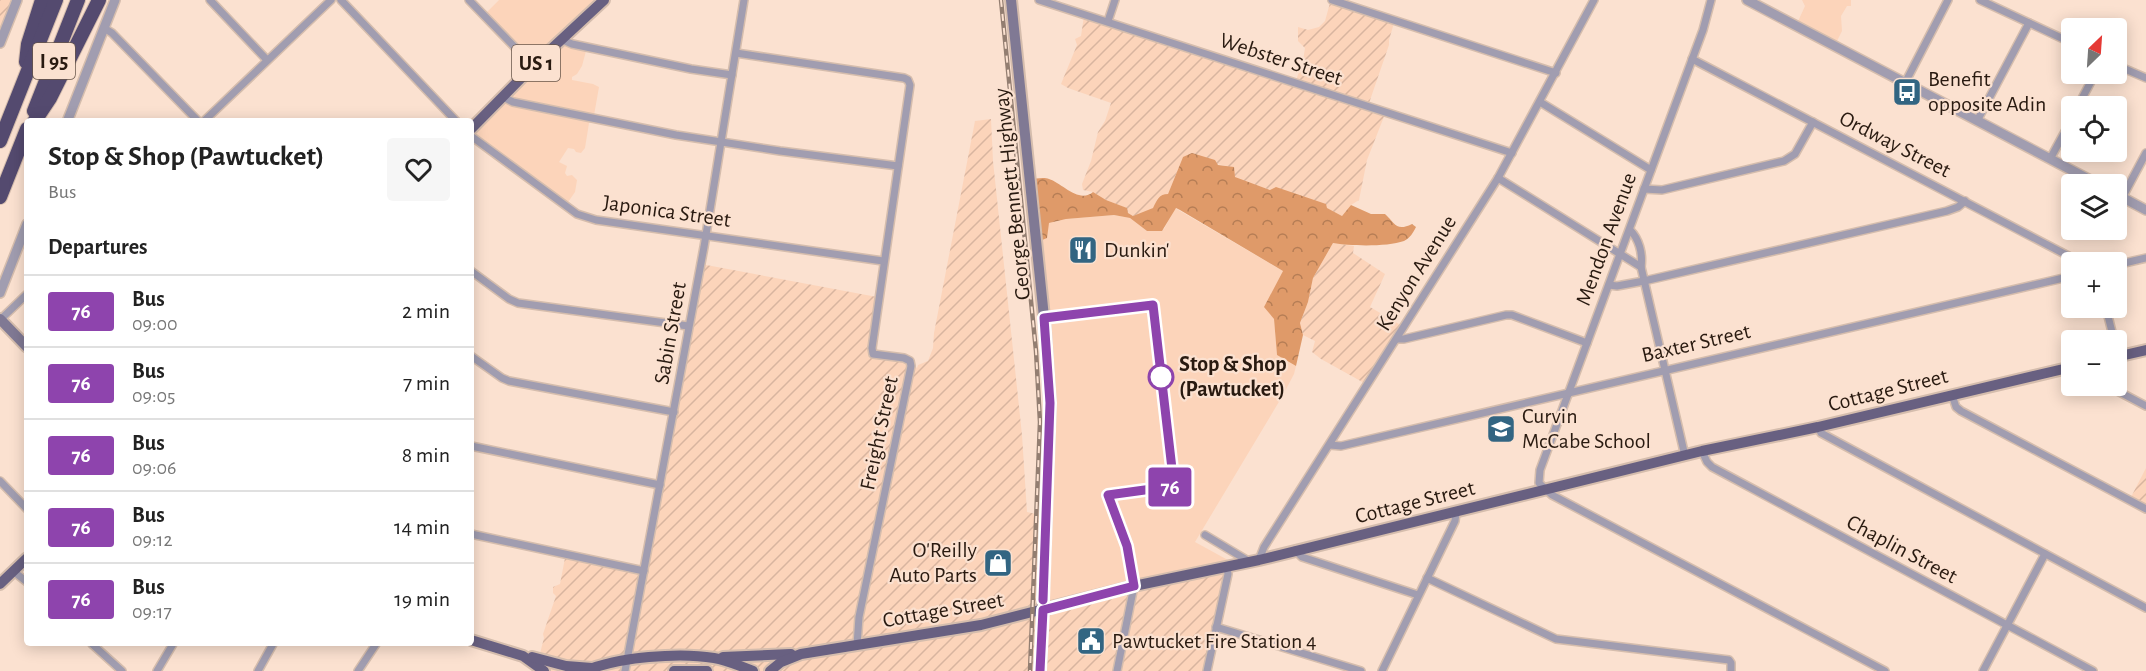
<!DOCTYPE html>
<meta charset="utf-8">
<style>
:root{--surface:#fff;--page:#f6f6f6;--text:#222;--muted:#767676;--line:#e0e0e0}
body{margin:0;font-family:"Alegreya Sans",sans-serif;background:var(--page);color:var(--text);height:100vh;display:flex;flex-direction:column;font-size:22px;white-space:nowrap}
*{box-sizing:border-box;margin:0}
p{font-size:20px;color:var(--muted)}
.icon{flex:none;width:33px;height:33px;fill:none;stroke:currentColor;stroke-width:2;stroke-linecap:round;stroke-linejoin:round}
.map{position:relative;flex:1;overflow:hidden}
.sheet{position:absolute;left:24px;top:118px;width:450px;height:528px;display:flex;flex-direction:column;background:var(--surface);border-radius:6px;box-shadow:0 3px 15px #0003}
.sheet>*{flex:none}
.badge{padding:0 12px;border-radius:4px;font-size:21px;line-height:39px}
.needle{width:39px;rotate:25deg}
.fabs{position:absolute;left:2061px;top:18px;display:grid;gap:12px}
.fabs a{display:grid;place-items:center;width:66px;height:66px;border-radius:6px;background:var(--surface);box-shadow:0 3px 15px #0003;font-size:30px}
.map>.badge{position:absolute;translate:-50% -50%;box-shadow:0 0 0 3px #fff}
h2{padding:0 24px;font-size:22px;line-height:54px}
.round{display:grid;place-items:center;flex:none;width:63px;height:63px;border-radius:6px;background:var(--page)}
.head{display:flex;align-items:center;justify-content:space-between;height:102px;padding:0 24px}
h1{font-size:28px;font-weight:700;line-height:45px}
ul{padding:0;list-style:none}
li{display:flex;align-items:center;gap:18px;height:72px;padding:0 24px;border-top:2px solid var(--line)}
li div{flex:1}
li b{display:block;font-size:22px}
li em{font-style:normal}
li .badge{min-width:66px;font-weight:700;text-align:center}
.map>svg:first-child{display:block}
</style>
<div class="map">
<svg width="2146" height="671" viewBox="0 0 2146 671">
<defs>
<pattern id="industrial-furrows" width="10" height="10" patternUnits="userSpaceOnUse" patternTransform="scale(1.5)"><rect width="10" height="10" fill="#fcd4ba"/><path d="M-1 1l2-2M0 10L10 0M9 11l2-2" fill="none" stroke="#d8b59f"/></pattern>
<pattern id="forest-crowns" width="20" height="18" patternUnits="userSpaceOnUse" patternTransform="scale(1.5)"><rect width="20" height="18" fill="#df9a69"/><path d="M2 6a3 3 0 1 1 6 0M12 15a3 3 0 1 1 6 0" fill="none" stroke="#b57d55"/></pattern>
</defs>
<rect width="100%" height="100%" fill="#fbe1d0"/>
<g fill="#fcd4ba">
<polygon points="499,0 604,0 564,38 586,51 582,66 577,74 572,77 572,80 593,84 599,87 593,121 589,123 585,148 581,153 576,152 574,149 568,148 559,162 567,166 565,173 567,176 572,175 577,180 575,192 564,208 471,139 471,128 532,69 484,15"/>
<polygon points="1802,0 1851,0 1851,6 1847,6 1841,16 1842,31 1834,47 1795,28 1805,6"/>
<polygon points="1175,208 1283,271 1265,307 1274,319 1277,355 1296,366 1294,374 1283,395 1195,542 1237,565 1040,612 1049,469 1035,243 1049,223 1066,219 1114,215 1130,218 1147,231 1164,229"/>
</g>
<g fill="url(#industrial-furrows)">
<polygon points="0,0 18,0 0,46"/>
<polygon points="1332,2 1394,23 1389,40 1389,45 1368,106 1385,114 1367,160 1359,200 1351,205 1342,216 1326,208 1240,180 1235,177 1231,168 1227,166 1183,157 1168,194 1158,198 1153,208 1142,214 1133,216 1128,213 1126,208 1106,200 1093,192 1083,190 1082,184 1091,161 1098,132 1105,121 1111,103 1068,88 1061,84 1077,45 1075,39 1081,36 1084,16 1295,83 1303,61 1305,48 1298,41 1298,27 1308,30 1319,27 1325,21 1330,3"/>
<polygon points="991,119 993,161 1022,435 1027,512 1045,516 1040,612 1228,570 1207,671 541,671 538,661 544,638 543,634 556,596 553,593 553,587 560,584 565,558 643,574 701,264 877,297 872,352 910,361 917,368 918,365 928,361 933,348 934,333 975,121"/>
<polygon points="1333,243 1354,246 1353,253 1385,274 1370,307 1404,327 1366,384 1321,359 1312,352 1315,341 1303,335 1300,323 1308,302 1313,278"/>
<polygon points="2146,468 2146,512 2129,501"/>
</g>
<path fill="url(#forest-crowns)" d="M1192 153 1215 160 1218 165 1234 167 1235 177 1270 190 1276 187 1326 204 1327 208 1342 216 1351 205 1371 214H1385C1395 223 1396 232 1412 224L1416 227C1413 233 1410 238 1404 241 1387 247 1350 246 1333 243L1313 278 1308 302 1300 323 1303 335 1296 366 1277 355 1274 319 1264 307 1283 271 1180 210 1176 208 1162 231H1147L1130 218 1114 215 1066 219 1049 223 1047 238 1035 243 1030 179C1035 179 1044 177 1049 179 1062 183 1079 204 1093 192L1106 200 1127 208 1128 213 1133 216 1153 208C1157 200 1159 194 1168 194L1183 157Z"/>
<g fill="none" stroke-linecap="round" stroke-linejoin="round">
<g stroke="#d5bdad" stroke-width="10">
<g id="minor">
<polyline points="210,0 267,60"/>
<polyline points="341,0 457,122"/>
<polyline points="469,0 533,66"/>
<polyline points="1039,0 1512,153"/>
<polyline points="1332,0 1556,73"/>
<polyline points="1711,0 1703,30 1540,470 1539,483 1552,495 1885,671"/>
<polyline points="1980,0 2072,43"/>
<polyline points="1108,21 1115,0"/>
<polyline points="104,28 112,33 199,122"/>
<polyline points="563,40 572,44 691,69 732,75"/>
<polyline points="736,53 904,78 908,80 910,85 872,348 873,354 904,358 910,361 911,366 859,617 857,645"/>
<polyline points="1692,59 2080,262"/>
<polyline points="2116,65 2146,78"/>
<polyline points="1905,83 1948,0"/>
<polyline points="503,97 513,102 676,135 780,151 898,166"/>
<polyline points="1540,102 1651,170"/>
<polyline points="2078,106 2095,74"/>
<polyline points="1977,121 2029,23"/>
<polyline points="203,122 331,0"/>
<polyline points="471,136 577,214 596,220 883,261"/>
<polyline points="2050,159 2072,119"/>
<polyline points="1498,178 1641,267"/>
<polyline points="1644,189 1662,190 1784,161 1795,154 1813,122"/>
<polyline points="2122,198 2146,153"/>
<path d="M1630 230C1639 239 1643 253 1641 267L1685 456"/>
<polyline points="2116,265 2146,258"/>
<polyline points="471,271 509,299 518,303 688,326"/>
<polyline points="1609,285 1617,286 1644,281 1947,211 1958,207 1965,201"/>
<polyline points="2106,308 2114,340"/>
<polyline points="0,320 27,294"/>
<polyline points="1397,339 1404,339 1506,315 1512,315 1587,343"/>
<polyline points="471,356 502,378 509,381 674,412"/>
<polyline points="2108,386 2146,406"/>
<polyline points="1952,395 1956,407 1961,411 2146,509"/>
<polyline points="1818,427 1821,433 2146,608"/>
<polyline points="1330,445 1341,446 2072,276"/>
<polyline points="471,446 660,485"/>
<polyline points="1702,451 1707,462 1712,467 2093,671"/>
<polyline points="0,481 27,509"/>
<polyline points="471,534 644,571"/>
<polyline points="1205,535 1250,562"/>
<polyline points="1295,550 1302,557 1418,595"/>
<polyline points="1259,560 1264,547 1498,178 1594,0"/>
<polyline points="13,571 27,582"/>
<polyline points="1427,578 1556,639 1729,660 1731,663 1731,671"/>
<polyline points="1216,627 1361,671"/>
<polyline points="92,644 122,671"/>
<polyline points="157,671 173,644"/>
<polyline points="258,671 273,644"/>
<polyline points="358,671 376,644"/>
<polyline points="625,671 704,247 744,0"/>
<polyline points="1117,671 1134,586"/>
<polyline points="1207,671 1228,574 1227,567"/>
<polyline points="1382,671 1455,521 1456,513"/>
<polyline points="1983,671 2045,554"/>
</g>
</g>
<g stroke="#d5bdad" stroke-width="12">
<g id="tertiary">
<polyline points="1747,0 2098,184"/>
<polyline points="0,43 17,0"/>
<polyline points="67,122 115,0"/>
<polyline points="2116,194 2146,210"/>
<polyline points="0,293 27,224"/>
</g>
</g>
<g stroke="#d5bdad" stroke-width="14">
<g id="secondary">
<polyline points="1011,0 1044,317 1050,403 1040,671"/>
<polyline points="0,319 27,347"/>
</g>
</g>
<g stroke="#d5bdad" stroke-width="14">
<g id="primary">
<polyline points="471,129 533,66 604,0"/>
<polyline points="2116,357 2146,350"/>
<polyline points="0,584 27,558"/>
<polyline points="471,640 523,656 544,671"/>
<polyline points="532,657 566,666 592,668"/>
<polyline points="723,657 791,654"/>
<path d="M585 671C618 657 679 652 714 658 727 660 740 666 753 671"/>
<polyline points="674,671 707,671"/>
<polyline points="770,671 781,662 801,654 981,625 1134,586 1259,560 1702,451 1818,427 2072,367"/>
</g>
</g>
<g stroke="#d5bdad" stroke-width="16">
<g id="motorway">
<polyline points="26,62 28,44 42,0"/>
<polyline points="34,111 78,0"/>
<polyline points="34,122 50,98 99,0"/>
<polyline points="0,141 56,0"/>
<polyline points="0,197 27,129"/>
</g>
</g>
<use href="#minor" stroke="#a19db0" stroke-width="7"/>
<use href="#tertiary" stroke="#a19db0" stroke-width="9"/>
<use href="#secondary" stroke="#807994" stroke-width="10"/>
<use href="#primary" stroke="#686081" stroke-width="10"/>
<use href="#motorway" stroke="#544a6f" stroke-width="14"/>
<g stroke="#937e71" stroke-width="4.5">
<polyline id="rail" points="1001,0 1036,351 1040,422 1030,671"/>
</g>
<use href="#rail" stroke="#fbe1d0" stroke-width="2" stroke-dasharray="7" stroke-linecap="butt"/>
</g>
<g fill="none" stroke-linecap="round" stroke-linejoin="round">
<g stroke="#fff" stroke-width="14">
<polyline id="line" points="1040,671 1043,610 1134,586 1127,546 1108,495 1174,486 1153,305 1044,318 1050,403 1043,600"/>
</g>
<use href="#line" stroke="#8e44ad" stroke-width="9"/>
</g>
<defs>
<g id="bus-square" transform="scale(1.5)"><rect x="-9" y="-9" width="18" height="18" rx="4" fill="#326582" stroke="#fbe1d0"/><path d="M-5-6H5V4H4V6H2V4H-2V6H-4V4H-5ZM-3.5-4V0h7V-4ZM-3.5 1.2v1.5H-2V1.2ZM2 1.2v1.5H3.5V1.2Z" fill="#fff"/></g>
<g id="restaurant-square" transform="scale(1.5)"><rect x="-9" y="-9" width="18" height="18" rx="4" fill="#326582" stroke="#fbe1d0"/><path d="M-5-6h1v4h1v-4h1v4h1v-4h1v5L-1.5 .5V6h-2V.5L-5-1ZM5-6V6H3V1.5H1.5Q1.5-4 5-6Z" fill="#fff"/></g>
<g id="school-square" transform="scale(1.5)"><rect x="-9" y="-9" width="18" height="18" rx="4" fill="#326582" stroke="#fbe1d0"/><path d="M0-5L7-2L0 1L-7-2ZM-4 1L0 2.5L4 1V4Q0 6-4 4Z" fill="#fff"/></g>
<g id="shop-square" transform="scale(1.5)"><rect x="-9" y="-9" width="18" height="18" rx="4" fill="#326582" stroke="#fbe1d0"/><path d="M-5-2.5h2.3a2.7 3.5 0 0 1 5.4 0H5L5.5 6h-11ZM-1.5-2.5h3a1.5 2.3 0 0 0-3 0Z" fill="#fff"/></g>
<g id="civic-square" transform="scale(1.5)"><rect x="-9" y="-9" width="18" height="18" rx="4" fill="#326582" stroke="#fbe1d0"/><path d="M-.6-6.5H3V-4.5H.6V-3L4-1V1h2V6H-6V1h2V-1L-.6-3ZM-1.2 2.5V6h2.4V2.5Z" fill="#fff"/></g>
</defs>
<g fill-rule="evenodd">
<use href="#bus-square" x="1907" y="92"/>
<use href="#restaurant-square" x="1083" y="250"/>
<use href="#school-square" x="1501" y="429"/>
<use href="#shop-square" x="998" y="563"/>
<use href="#civic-square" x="1091" y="641"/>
</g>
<circle fill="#fff" stroke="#8e44ad" stroke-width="3" cx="1161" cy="377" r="12"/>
<g text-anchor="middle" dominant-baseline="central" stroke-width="4.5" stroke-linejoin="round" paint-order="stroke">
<g fill="#fbe1d0" stroke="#68564a" stroke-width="1.5">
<rect x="33" y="43" width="42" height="36" rx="4.5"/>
<rect x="512" y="45" width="48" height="36" rx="4.5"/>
</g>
<g font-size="21" font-weight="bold" fill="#291a10">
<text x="54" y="61">I 95</text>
<text x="536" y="63">US 1</text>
</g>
<g font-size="22" fill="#291a10" stroke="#fbe1d0">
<text transform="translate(1281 59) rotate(18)">Webster Street</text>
<text transform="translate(1895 144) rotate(27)">Ordway Street</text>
<text transform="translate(1012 194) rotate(-96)">George Bennett Highway</text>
<text transform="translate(667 211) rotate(8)">Japonica Street</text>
<text transform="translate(1606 239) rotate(-70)">Mendon Avenue</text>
<text transform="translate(1416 273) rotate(-58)">Kenyon Avenue</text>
<text transform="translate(670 333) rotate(-80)">Sabin Street</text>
<text transform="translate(1696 343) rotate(-13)">Baxter Street</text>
<text transform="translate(1888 390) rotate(-14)">Cottage Street</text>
<text transform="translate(879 433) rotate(-78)">Freight Street</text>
<text transform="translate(1415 502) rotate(-14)">Cottage Street</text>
<text transform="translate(1902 549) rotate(28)">Chaplin Street</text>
<text transform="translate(943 610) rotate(-10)">Cottage Street</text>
</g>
<g font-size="22" fill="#291a10" stroke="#fbe1d0" text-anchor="start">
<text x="1928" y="79">Benefit<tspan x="1928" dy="25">opposite Adin</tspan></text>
<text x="1104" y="250">Dunkin'</text>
<text x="1522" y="416">Curvin<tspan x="1522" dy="25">McCabe School</tspan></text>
<text x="977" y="550" text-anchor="end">O'Reilly<tspan x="977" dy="25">Auto Parts</tspan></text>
<text x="1112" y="641">Pawtucket Fire Station 4</text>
</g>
<g font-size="22" font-weight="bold" fill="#291a10" stroke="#fbe1d0" text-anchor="start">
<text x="1179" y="364">Stop &amp; Shop<tspan x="1179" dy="25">(Pawtucket)</tspan></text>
</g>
</g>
</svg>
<div class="fabs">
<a><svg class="needle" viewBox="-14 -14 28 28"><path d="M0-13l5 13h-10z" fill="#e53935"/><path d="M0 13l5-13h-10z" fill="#767676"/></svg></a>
<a><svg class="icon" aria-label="locate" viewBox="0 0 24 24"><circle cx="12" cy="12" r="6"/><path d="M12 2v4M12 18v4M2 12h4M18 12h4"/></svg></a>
<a><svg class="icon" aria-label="layers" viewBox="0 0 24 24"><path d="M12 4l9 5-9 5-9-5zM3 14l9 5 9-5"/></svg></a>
<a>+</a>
<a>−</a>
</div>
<b class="badge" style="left:1170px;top:487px;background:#8e44ad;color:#fff">76</b>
<section class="sheet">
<div class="head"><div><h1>Stop &amp; Shop (Pawtucket)</h1><p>Bus</p></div><a class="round"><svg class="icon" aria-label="heart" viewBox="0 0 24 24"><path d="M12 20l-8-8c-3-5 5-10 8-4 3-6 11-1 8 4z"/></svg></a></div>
<h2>Departures</h2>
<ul>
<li><span class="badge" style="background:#8e44ad;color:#fff">76</span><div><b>Bus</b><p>09:00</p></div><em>2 min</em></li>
<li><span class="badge" style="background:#8e44ad;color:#fff">76</span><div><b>Bus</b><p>09:05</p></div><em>7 min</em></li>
<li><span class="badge" style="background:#8e44ad;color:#fff">76</span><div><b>Bus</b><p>09:06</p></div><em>8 min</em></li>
<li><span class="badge" style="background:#8e44ad;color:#fff">76</span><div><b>Bus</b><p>09:12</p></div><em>14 min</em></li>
<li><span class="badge" style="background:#8e44ad;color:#fff">76</span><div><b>Bus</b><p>09:17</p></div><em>19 min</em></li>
</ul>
</section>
</div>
